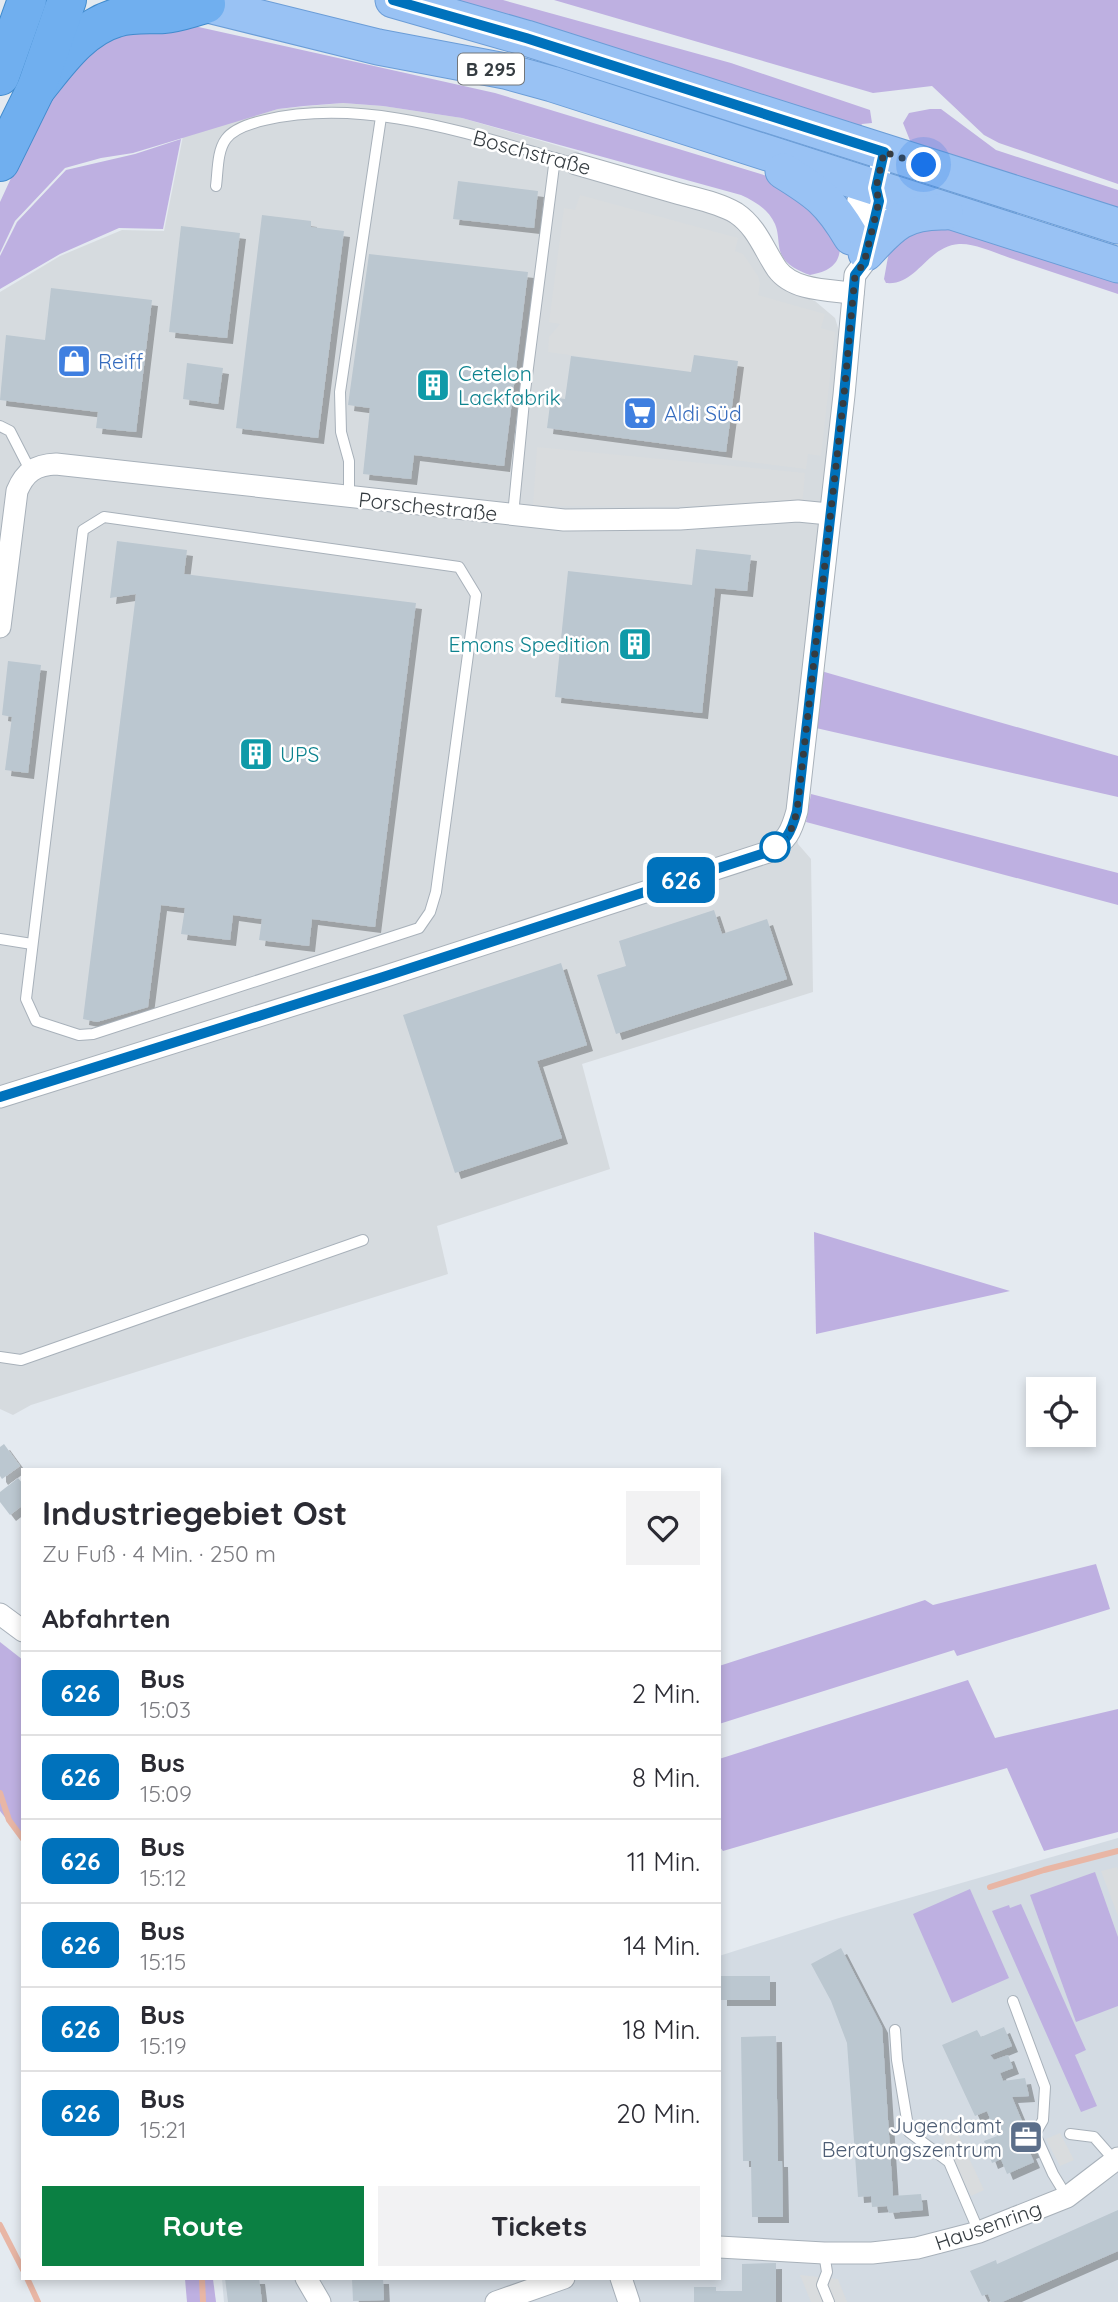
<!DOCTYPE html>
<html lang="de">
<meta charset="utf-8">
<style>
:root{--surface:#fff;--page:#f2f2f3;--text:#2b2b33;--muted:#7c7c81;--line:#e1e1e2;--accent:#0b8043}
body{margin:0;font-family:Quicksand,sans-serif;background:var(--page);color:var(--text);height:100vh;display:flex;flex-direction:column;font-size:26px;white-space:nowrap}
*{box-sizing:border-box;margin:0}
p{font-size:23px;color:var(--muted)}
.icon{flex:none;width:38px;height:38px;fill:none;stroke:currentColor;stroke-width:2;stroke-linecap:round;stroke-linejoin:round}
.map{position:relative;flex:1;overflow:hidden}
.panel{position:absolute;left:21px;top:1468px;width:700px;height:812px;display:flex;flex-direction:column;background:var(--surface);border-radius:0px;box-shadow:0 4px 10px #0003}
.panel>*{flex:none}
.badge{padding:0 14px;border-radius:10px;font-size:24px;line-height:46px}
.tools{position:absolute;left:1026px;top:1377px;display:grid;gap:14px}
.tools a{display:grid;place-items:center;width:70px;height:70px;border-radius:0px;background:var(--surface);box-shadow:0 4px 10px #0003;font-size:35px}
.you{position:absolute;width:35px;height:35px;margin:-18px;border:5px solid #fff;border-radius:50%;background:#1a73e8;box-shadow:0 0 0 10px #1a73e833}
.map>.badge{position:absolute;translate:-50% -50%;box-shadow:0 0 0 4px #fff}
h2{padding:0 21px;font-size:26px;line-height:63px}
.round{display:grid;place-items:center;flex:none;width:74px;height:74px;border-radius:0px;background:var(--page)}
.overview{display:flex;align-items:center;justify-content:space-between;height:119px;padding:0 21px}
h1{font-size:33px;font-weight:700;line-height:52px}
.cta{display:flex;gap:14px;margin-top:auto;padding:14px 21px}
.cta a{flex:1;height:80px;border-radius:0px;background:var(--accent);color:#fff;font-size:28px;font-weight:700;line-height:80px;text-align:center}
.cta a+a{background:var(--page);color:var(--text)}
ul{padding:0;list-style:none}
li{display:flex;align-items:center;gap:21px;height:84px;padding:0 21px;border-top:2px solid var(--line)}
li div{flex:1}
li b{display:block;font-size:26px}
li em{font-style:normal}
li .badge{min-width:77px;font-weight:700;text-align:center}
.map>svg:first-child{display:block}
</style>
<div class="map">
<svg width="1118" height="2302" viewBox="0 0 1118 2302">
<defs>
<filter id="shadow"><feDropShadow dx="6" dy="6" stdDeviation="0" flood-color="#0004"/></filter>
</defs>
<rect width="100%" height="100%" fill="#e4eaf0"/>
<polygon fill="#d3dbe3" points="1118,1838 1118,2302 224,2302 222,2279 719,2278 719,1956 839,1918"/>
<polygon fill="#d6dbdf" points="343,103 383,106 462,118 579,152 574,172 721,214 733,221 799,295 815,301 835,318 839,331 839,345 789,789 798,844 811,859 813,992 582,1064 610,1169 437,1226 448,1274 31,1405 13,1415 0,1409 0,292 60,256 122,230 164,231 183,136 278,109"/>
<g fill="#beb0e1">
<polygon points="430,0 503,0 731,63 870,110 872,123 862,124 858,131"/>
<polygon points="554,0 1118,0 1118,184 999,143 984,135 932,86 873,93"/>
<path d="M194 26 495 93 787 182 840 235C842 260 836 270 810 275 796 270 781 263 779 246 778 238 778 231 775 224 768 209 756 202 741 195L462 118 383 106 343 103 304 106 278 109 133 153 101 158 65 168 15 221 0 253V202L47 100 104 32Z"/>
<polygon points="930,109 941,109 996,150 1118,190 1118,214 913,148 903,123 909,113"/>
<polygon points="181,139 163,229 119,228 60,254 0,289 0,256 17,222 66,170 135,154"/>
<path d="M949 224 1118 277V294C1082 282 1046 270 1010 258 995 253 975 243 959 244 927 246 917 286 886 283L884 279 890 246 894 239Z"/>
<polygon points="821,671 1118,756 1118,797 816,728"/>
<polygon points="811,794 1118,873 1118,905 806,822"/>
<polygon points="814,1232 1010,1291 816,1334"/>
<polygon points="1096,1564 1110,1609 957,1656 954,1650 719,1724 719,1666 925,1600 933,1605"/>
<polygon points="0,1642 23,1660 23,1840 0,1811"/>
<polygon points="968,1680 995,1738 1118,1709 1118,1832 1044,1851 1007,1768 723,1851 719,1846 719,1759"/>
<polygon points="1095,1872 1118,1937 1118,2006 1076,2022 1030,1895"/>
<polygon points="970,1889 1009,1978 952,2003 913,1914"/>
<polygon points="1021,1904 1086,2050 1075,2055 1097,2106 1081,2112 992,1911 1009,1905 1010,1908"/>
<polygon points="185,2279 213,2279 216,2302 187,2302"/>
</g>
<g fill="#d9dcde">
<polygon points="580,195 738,238 735,251 743,254 758,276 760,284 758,295 825,314 821,328 835,332 821,456 808,454 806,469 726,459 737,361 694,355 691,372 548,352 549,337 560,324 549,322 564,208 575,210"/>
<polygon points="537,447 805,473 802,506 533,506"/>
<polygon points="1117,1867 1118,1870 1118,1916 1101,1871"/>
<polygon points="955,2128 984,2190 971,2196 941,2133"/>
<polygon points="1060,2133 1074,2160 1060,2166 1046,2139"/>
<polygon points="800,2275 838,2279 847,2302 811,2302"/>
</g>
<g fill="none" stroke-linecap="round" stroke-linejoin="round">
<g stroke="#e8b6a5" stroke-width="6">
<polyline points="0,1793 9,1820 23,1839"/>
<polyline points="990,1887 1044,1870 1118,1851"/>
<polyline points="0,2225 23,2270"/>
<polyline points="27,2278 38,2302"/>
<polyline points="202,2278 203,2302"/>
</g>
</g>
<g fill="#bbc7d0" filter="url(#shadow)">
<polygon points="458,181 538,191 534,228 453,219"/>
<polygon points="262,215 311,221 311,227 344,231 318,438 236,428"/>
<polygon points="181,226 240,233 227,338 169,332"/>
<polygon points="369,254 528,272 504,466 414,455 411,479 363,474 370,408 348,405"/>
<polygon points="51,288 152,300 136,432 96,428 98,412 0,400 6,335 45,340"/>
<polygon points="694,355 738,361 726,452 547,428 551,397 565,399 571,356 691,372"/>
<polygon points="187,363 223,368 218,404 183,399"/>
<polygon points="117,541 187,550 184,574 416,603 375,927 312,919 309,946 259,940 262,919 233,915 230,940 181,934 185,908 161,905 148,1007 97,1022 83,1019 136,594 110,598"/>
<polygon points="696,549 751,555 747,591 715,588 702,713 555,697 568,571 692,585"/>
<polygon points="8,661 41,665 28,773 5,770 12,717 2,715"/>
<polygon points="714,910 722,934 767,919 787,979 616,1034 597,975 626,966 619,941"/>
<polygon points="561,963 587,1045 537,1061 562,1138 455,1173 403,1015"/>
<polygon points="4,1444 20,1466 2,1479 0,1476 0,1447"/>
<polygon points="18,1478 23,1484 23,1505 10,1515 0,1502 0,1492"/>
<polygon points="841,1948 882,2027 893,2196 921,2194 923,2210 889,2213 887,2206 872,2207 871,2196 858,2197 847,2043 831,2001 811,1964"/>
<rect x="721" y="1976" width="49" height="24"/>
<polygon points="1004,2027 1012,2046 990,2055 994,2060 1008,2055 1013,2068 1000,2073 1003,2081 1025,2078 1029,2096 1012,2097 1024,2126 1027,2125 1038,2150 1030,2153 1034,2162 1007,2174 1001,2159 992,2163 984,2141 997,2136 987,2111 975,2116 942,2045 977,2030 981,2037"/>
<polygon points="776,2036 778,2161 782,2161 783,2217 752,2217 751,2161 743,2161 741,2037"/>
<polygon points="1118,2210 1118,2251 1002,2302 991,2302 988,2294 982,2296 970,2271 996,2260 997,2264"/>
<polygon points="776,2263 776,2302 694,2302 694,2287 716,2287 716,2291 742,2291 742,2264"/>
<polygon points="225,2278 259,2278 262,2302 228,2302"/>
<polygon points="352,2278 383,2278 384,2300 353,2301"/>
</g>
<g fill="none" stroke-linecap="round" stroke-linejoin="round">
<g stroke="#a8b1ba" stroke-width="12">
<g id="service">
<path d="M216 186C218 171 217 151 226 139 234 128 252 123 265 120 368 96 477 137 576 164"/>
<polyline points="0,426 10,431 30,470"/>
<polyline points="349,497 349,461 341,432 340,392 381,117"/>
<polyline points="513,515 525,391 555,158"/>
<polygon points="104,517 459,567 476,595 436,892 430,912 419,928 93,1034 79,1035 36,1021 26,999 83,530"/>
<polyline points="0,939 32,944"/>
<polyline points="0,1357 21,1360 363,1240"/>
<polyline points="1013,2001 1045,2087 1043,2120 1035,2134 1053,2174 1067,2197"/>
<polyline points="895,2030 897,2060 909,2132 949,2162 979,2232"/>
<polyline points="1070,2134 1094,2137 1115,2161"/>
<polyline points="824,2253 827,2272 822,2285 829,2302"/>
</g>
</g>
<g stroke="#a8b1ba" stroke-width="23">
<g id="minor">
<path d="M576 164C610 174 645 184 680 194 698 199 719 203 736 213 757 227 764 250 777 269 793 291 829 290 853 293"/>
<polyline points="851,239 859,195 876,188"/>
<path d="M0 627 17 491C25 472 35 465 56 464L564 520 680 519 798 511 829 514"/>
<path d="M0 1097 383 977 768 852C787 840 791 833 797 811L844 395 855 275 864 263 875 218 879 201 876 188 884 152"/>
<polyline points="0,1614 23,1631"/>
<polyline points="719,2247 824,2253 872,2253 917,2248 979,2232 1067,2197 1118,2158"/>
<polyline points="306,2278 320,2302"/>
<polyline points="621,2278 629,2302"/>
<polyline points="496,2302 564,2278"/>
</g>
</g>
<g stroke="#6b9dd7" stroke-width="37">
<g id="primary">
<polyline points="188,0 378,47 505,71 552,84 1118,265"/>
<polyline points="393,0 526,38 1118,226"/>
<path d="M783 171C817 192 830 201 851 237"/>
<path d="M866 253C892 224 905 211 945 212"/>
</g>
</g>
<g stroke="#418bcd" stroke-width="40">
<g id="motorway">
<polyline points="0,76 27,0"/>
<path d="M36 89C58 62 81 28 116 18 132 13 148 15 164 14 178 13 193 7 206 4"/>
<polyline points="0,162 36,89 67,0"/>
</g>
</g>
<use href="#service" stroke="#fff" stroke-width="10"/>
<use href="#minor" stroke="#fff" stroke-width="21"/>
<use href="#primary" stroke="#99c2f4" stroke-width="35"/>
<use href="#motorway" stroke="#70afef" stroke-width="38"/>
</g>
<g fill="none" stroke-linecap="round" stroke-linejoin="round">
<g stroke="#fff" stroke-width="16">
<path id="line" d="M0 1097 383 977 768 852C787 841 791 833 797 811L844 395 855 275 864 263 875 218 879 201 876 188 884 152 526 38 393 0"/>
</g>
<use href="#line" stroke="#0072bc" stroke-width="10"/>
<path stroke="#353c41" stroke-width="7" stroke-dasharray="0 12.6" d="M775 847C789 840 793 826 797 811L844 395 855 275 864 263 875 218 879 201 876 188 884 152 924 165"/>
</g>
<defs>
<g id="shop-square" transform="scale(1.75)"><rect x="-9" y="-9" width="18" height="18" rx="4" fill="#3f7fe0" stroke="#fff"/><path d="M-5-2.5h2.3a2.7 3.5 0 0 1 5.4 0H5L5.5 6h-11ZM-1.5-2.5h3a1.5 2.3 0 0 0-3 0Z" fill="#fff"/></g>
<g id="building-square" transform="scale(1.75)"><rect x="-9" y="-9" width="18" height="18" rx="4" fill="#0f9aa8" stroke="#fff"/><path d="M-4-6H4V6H1V3H-1V6H-4ZM-2.5-4.3h1.7v1.8h-1.7ZM.8-4.3h1.7v1.8H.8ZM-2.5-1h1.7V.8h-1.7ZM.8-1h1.7V.8H.8Z" fill="#fff"/></g>
<g id="supermarket-square" transform="scale(1.75)"><rect x="-9" y="-9" width="18" height="18" rx="4" fill="#3f7fe0" stroke="#fff"/><path d="M-6-5.5h2.5l.6 2H6L4.5 2H-2.5L-4.4-4H-6ZM-1.5 3.2a1.3 1.3 0 1 0 .1 0ZM3 3.2a1.3 1.3 0 1 0 .1 0Z" fill="#fff"/></g>
<g id="office-square" transform="scale(1.75)"><rect x="-9" y="-9" width="18" height="18" rx="4" fill="#5c6f8a" stroke="#fff"/><path d="M-6-3h4V-5.5h4V-3h4V5H-6ZM-1-4.5V-3h2v-1.5ZM-6 0V1H6V0Z" fill="#fff"/></g>
</defs>
<g fill-rule="evenodd">
<use href="#shop-square" x="74" y="361"/>
<use href="#building-square" x="433" y="385"/>
<use href="#supermarket-square" x="640" y="413"/>
<use href="#building-square" x="635" y="644"/>
<use href="#building-square" x="256" y="754"/>
<use href="#office-square" x="1026" y="2137"/>
</g>
<circle fill="#fff" stroke="#0072bc" stroke-width="3.5" cx="775" cy="847" r="14"/>
<g text-anchor="middle" dominant-baseline="central" stroke-width="5" stroke-linejoin="round" paint-order="stroke">
<rect fill="#fff" stroke="#72767a" stroke-width="2" x="458" y="53.5" width="66" height="31" rx="5"/>
<g font-size="19" font-weight="bold" fill="#353c41">
<text x="491" y="69">B 295</text>
</g>
<g font-size="21" fill="#353c41" stroke="#fff">
<text transform="translate(532 152) rotate(15)">Boschstraße</text>
<text transform="translate(428 506) rotate(6)">Porschestraße</text>
<text transform="translate(988 2225) rotate(-19)">Hausenring</text>
</g>
<g font-size="21" fill="#366cbe" stroke="#fff" text-anchor="start">
<text x="98" y="361">Reiff</text>
<text x="664" y="413">Aldi Süd</text>
</g>
<g font-size="21" fill="#0d838f" stroke="#fff" text-anchor="start">
<text x="458" y="373">Cetelon<tspan x="458" dy="24">Lackfabrik</tspan></text>
<text x="610" y="644" text-anchor="end">Emons Spedition</text>
<text x="280" y="754">UPS</text>
</g>
<g font-size="21" fill="#4e5e75" stroke="#fff" text-anchor="end">
<text x="1002" y="2125">Jugendamt<tspan x="1002" dy="24">Beratungszentrum</tspan></text>
</g>
</g>
</svg>
<div class="tools">
<a><svg class="icon" aria-label="locate" viewBox="0 0 24 24"><circle cx="12" cy="12" r="6"/><path d="M12 2v4M12 18v4M2 12h4M18 12h4"/></svg></a>
</div>
<div class="you" style="left:924px;top:165px"></div>
<b class="badge" style="left:681px;top:880px;background:#0072bc;color:#fff">626</b>
<section class="panel">
<div class="overview"><div><h1>Industriegebiet Ost</h1><p>Zu Fuß · 4 Min. · 250 m</p></div><a class="round"><svg class="icon" aria-label="heart" viewBox="0 0 24 24"><path d="M12 20l-8-8c-3-5 5-10 8-4 3-6 11-1 8 4z"/></svg></a></div>
<h2>Abfahrten</h2>
<ul>
<li><span class="badge" style="background:#0072bc;color:#fff">626</span><div><b>Bus</b><p>15:03</p></div><em>2 Min.</em></li>
<li><span class="badge" style="background:#0072bc;color:#fff">626</span><div><b>Bus</b><p>15:09</p></div><em>8 Min.</em></li>
<li><span class="badge" style="background:#0072bc;color:#fff">626</span><div><b>Bus</b><p>15:12</p></div><em>11 Min.</em></li>
<li><span class="badge" style="background:#0072bc;color:#fff">626</span><div><b>Bus</b><p>15:15</p></div><em>14 Min.</em></li>
<li><span class="badge" style="background:#0072bc;color:#fff">626</span><div><b>Bus</b><p>15:19</p></div><em>18 Min.</em></li>
<li><span class="badge" style="background:#0072bc;color:#fff">626</span><div><b>Bus</b><p>15:21</p></div><em>20 Min.</em></li>
</ul>
<div class="cta"><a>Route</a><a>Tickets</a></div>
</section>
</div>
